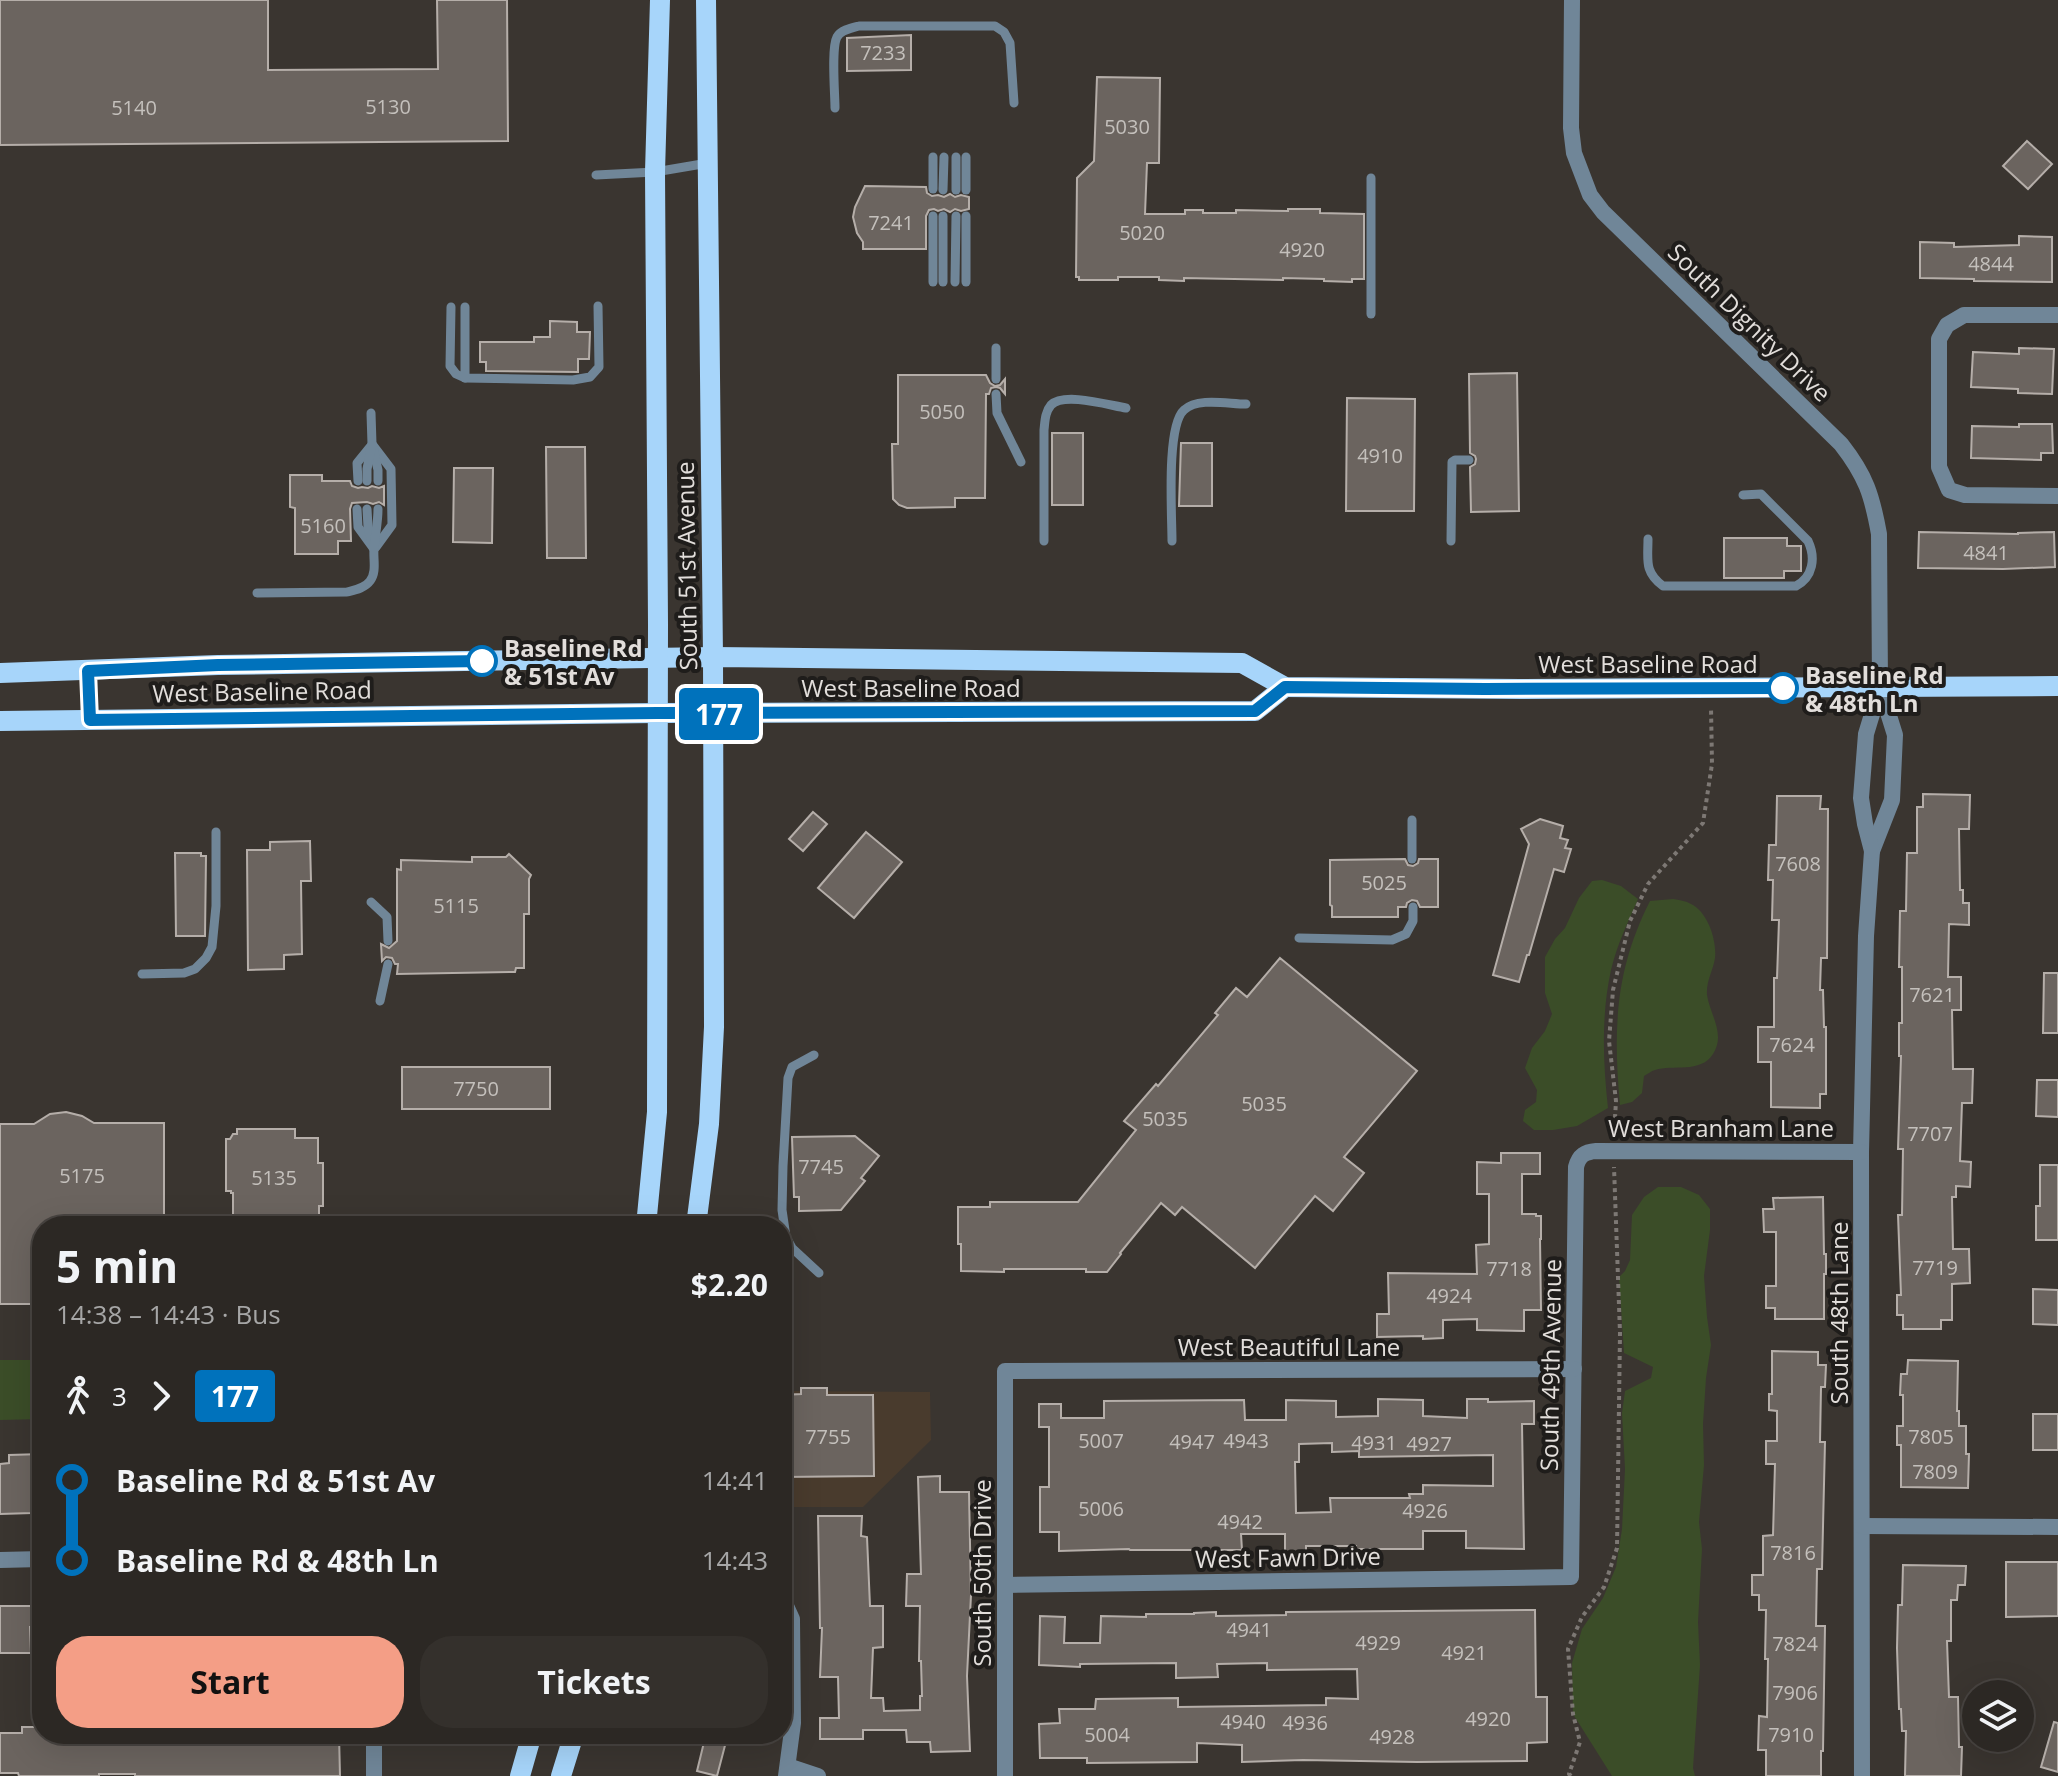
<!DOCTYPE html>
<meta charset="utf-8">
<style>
:root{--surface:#2c2824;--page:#34302c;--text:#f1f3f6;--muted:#a6a6a6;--line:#484441;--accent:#f49e86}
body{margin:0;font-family:"Open Sans",sans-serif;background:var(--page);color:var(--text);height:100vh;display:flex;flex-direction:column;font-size:30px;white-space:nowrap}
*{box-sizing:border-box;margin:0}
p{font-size:26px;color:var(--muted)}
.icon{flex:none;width:44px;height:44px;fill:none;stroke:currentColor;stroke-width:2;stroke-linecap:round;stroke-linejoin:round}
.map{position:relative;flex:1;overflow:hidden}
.side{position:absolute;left:32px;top:1216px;width:760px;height:528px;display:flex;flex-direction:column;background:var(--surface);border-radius:32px;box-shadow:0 8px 32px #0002,0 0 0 2px var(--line)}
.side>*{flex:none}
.badge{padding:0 16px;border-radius:6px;font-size:28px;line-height:52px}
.fabs{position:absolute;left:1962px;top:1680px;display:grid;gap:16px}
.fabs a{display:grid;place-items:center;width:72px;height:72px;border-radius:50%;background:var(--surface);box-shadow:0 8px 32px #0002,0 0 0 2px var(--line);font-size:40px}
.map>.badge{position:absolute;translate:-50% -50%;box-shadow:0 0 0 4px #fff}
.legs{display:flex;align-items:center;gap:12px;height:88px;padding:0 24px;font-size:26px}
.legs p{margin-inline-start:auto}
.headline{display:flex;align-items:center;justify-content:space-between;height:136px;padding:0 24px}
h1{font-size:44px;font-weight:700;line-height:60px}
.action{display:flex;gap:16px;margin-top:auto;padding:16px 24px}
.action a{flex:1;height:92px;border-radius:32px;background:var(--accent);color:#111;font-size:32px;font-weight:700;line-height:92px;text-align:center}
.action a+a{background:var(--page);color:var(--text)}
ul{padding:0 24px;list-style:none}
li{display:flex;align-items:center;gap:28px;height:80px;font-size:30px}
li i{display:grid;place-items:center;width:12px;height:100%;margin:0 10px;background:currentColor}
li i::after{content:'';width:20px;height:20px;margin:-10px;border:6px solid;border-radius:50%;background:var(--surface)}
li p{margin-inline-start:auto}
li:first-child i{background:linear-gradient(#0000 50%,currentColor 0)}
li:last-child i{background:linear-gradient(currentColor 50%,#0000 0)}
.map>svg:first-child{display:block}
</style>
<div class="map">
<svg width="2058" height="1776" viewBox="0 0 2058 1776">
<rect width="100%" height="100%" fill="#3a3530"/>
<polygon fill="#493b2d" points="782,1391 930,1392 931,1440 863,1507 782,1507"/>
<g fill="#3b4d28">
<path d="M1602 880 1621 886 1638 899C1628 922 1617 945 1611 970 1601 1016 1603 1062 1608 1108L1577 1126 1553 1130H1534L1523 1121 1525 1110 1536 1102 1537 1090 1525 1068 1532 1048 1545 1031 1552 1014 1545 993V957L1555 939 1565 928 1579 898 1592 881Z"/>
<path d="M1673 899C1679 900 1686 901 1691 904 1708 912 1717 941 1715 958 1713 971 1706 981 1707 995 1710 1015 1726 1034 1713 1054 1700 1074 1673 1064 1655 1070 1651 1071 1648 1074 1644 1076L1642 1093 1632 1102 1620 1105C1613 1029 1615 970 1650 901Z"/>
<polygon points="1658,1187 1681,1187 1699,1195 1710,1209 1710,1230 1704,1276 1707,1317 1711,1345 1706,1378 1703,1424 1704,1465 1699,1522 1702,1549 1698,1622 1700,1665 1693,1768 1695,1776 1612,1776 1573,1714 1572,1663 1582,1629 1603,1598 1616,1567 1622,1529 1625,1469 1622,1413 1625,1391 1651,1378 1653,1367 1624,1353 1619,1277 1625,1271 1630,1260 1632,1215 1644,1197"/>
<polygon points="0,1360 42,1360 42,1419 0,1420"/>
</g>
<g fill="#6b645f" stroke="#b5aea9" stroke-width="2" fill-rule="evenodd">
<polygon points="0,0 268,0 268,70 438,69 437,0 507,0 508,141 0,145"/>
<polygon points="911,35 911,70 847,71 847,38"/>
<polygon points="1097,77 1160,78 1159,163 1147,163 1145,214 1185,214 1185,210 1203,210 1203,213 1236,213 1236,210 1288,211 1288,209 1320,209 1320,213 1364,214 1364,279 1352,279 1352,282 1324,281 1324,279 1283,278 1283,280 1184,278 1184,281 1159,280 1159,277 1118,277 1118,280 1079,280 1079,277 1076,277 1077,178 1094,161"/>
<polygon points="2027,141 2052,164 2028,189 2003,166"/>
<polygon points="865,186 926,187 927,193 932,196 938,195 944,197 950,194 955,197 961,195 969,197 969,209 961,211 955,209 950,212 944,209 938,211 934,209 929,210 926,216 926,249 863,249 863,242 857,233 853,217 855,207"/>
<polygon points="2019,236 2052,237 2052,282 1974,281 1974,279 1920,278 1920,242 1954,243 1954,247 2019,245"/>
<polygon points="550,321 577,322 577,332 590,332 589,359 578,359 578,372 486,371 486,362 480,362 480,342 534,342 534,337 550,337"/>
<polygon points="2019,348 2054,349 2052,394 2018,393 2018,389 1971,387 1973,352 2019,354"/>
<polygon points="1517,373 1519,511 1471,512 1470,467 1475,464 1476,459 1475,456 1470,453 1469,374"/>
<polygon points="898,375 986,375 990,383 995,386 1000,385 1005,379 1005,394 1000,388 996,387 991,388 989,394 986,394 985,498 955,498 955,507 907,508 899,505 893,499 892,444 898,444"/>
<polygon points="1347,398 1415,399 1414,511 1346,511"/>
<polygon points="2019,424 2052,424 2053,453 2041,453 2041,460 1971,458 1972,426 2019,427"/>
<rect x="1052" y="433" width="31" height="72"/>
<polygon points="1181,443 1212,443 1212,506 1179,506"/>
<polygon points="546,447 585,447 586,558 547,558"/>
<polygon points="454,468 493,468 492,543 453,542"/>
<polygon points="290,475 322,475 322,481 350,481 352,486 358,488 362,487 368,488 372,486 379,488 384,486 384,505 379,502 373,504 367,502 352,503 350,509 351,541 338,541 338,554 295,554 295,508 290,507"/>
<polygon points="1919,532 2018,534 2018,533 2054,532 2055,567 2003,569 1918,568"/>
<polygon points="1724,538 1787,538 1787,546 1801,546 1801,571 1784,571 1784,578 1724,578"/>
<polygon points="1923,794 1970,795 1969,829 1959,829 1960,890 1963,890 1963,903 1969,903 1969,925 1949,924 1948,977 1961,977 1961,1010 1952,1010 1953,1069 1973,1069 1972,1103 1962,1103 1960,1161 1971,1162 1970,1187 1956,1186 1956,1197 1952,1197 1953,1249 1969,1249 1970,1283 1952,1284 1952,1320 1941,1320 1941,1329 1903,1329 1903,1315 1897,1315 1897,1295 1901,1295 1898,1215 1902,1215 1903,1149 1898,1149 1901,1056 1899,1056 1899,1023 1902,1023 1902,967 1899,967 1900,911 1906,911 1907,853 1917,853 1917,807 1923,807"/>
<polygon points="1777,796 1821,796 1820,809 1828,809 1827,958 1821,958 1820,990 1823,990 1824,1027 1826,1027 1826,1094 1820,1094 1820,1108 1771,1107 1771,1062 1758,1062 1758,1027 1774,1027 1774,978 1777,978 1779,920 1772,920 1773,880 1768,880 1769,845 1776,845"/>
<polygon points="813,812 827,824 803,851 789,839"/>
<polygon points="1540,819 1563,826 1560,838 1568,840 1565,848 1571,849 1564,872 1554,869 1529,955 1527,955 1519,982 1493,975 1529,844 1521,829"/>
<polygon points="866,832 902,862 854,918 818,888"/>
<polygon points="310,841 311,881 301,881 302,954 284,955 284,969 248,970 247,850 270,850 270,842"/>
<polygon points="175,853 201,853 201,856 206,856 205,936 176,936"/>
<polygon points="509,854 531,875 529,879 529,914 524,914 524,968 516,968 515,972 397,974 398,964 395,964 392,958 386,957 382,961 381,944 389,948 397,941 397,869 401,870 401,860 472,862 472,857 506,857"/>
<polygon points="1405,859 1408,865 1413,866 1418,863 1419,859 1438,859 1438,907 1420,907 1417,901 1412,900 1407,903 1406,907 1398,907 1398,917 1332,917 1332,906 1330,905 1330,860"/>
<polygon points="1280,958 1417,1071 1344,1157 1364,1173 1333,1211 1315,1196 1255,1268 1182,1207 1175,1215 1161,1203 1120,1253 1121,1254 1107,1272 1086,1272 1086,1269 1004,1269 1004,1272 961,1271 961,1244 958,1244 958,1207 990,1207 990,1202 1078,1202 1136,1130 1124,1121 1156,1084 1158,1086 1218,1015 1215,1013 1236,988 1247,997"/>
<polygon points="2044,973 2058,973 2058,1033 2043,1033"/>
<rect x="402" y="1067" width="148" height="42"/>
<polygon points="2037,1080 2058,1080 2058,1117 2036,1116"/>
<polygon points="66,1112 82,1116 94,1123 164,1123 164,1226 42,1226 42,1304 0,1304 0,1124 34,1124 50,1114"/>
<polygon points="237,1129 295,1129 295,1138 318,1138 318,1163 323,1163 323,1206 319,1206 319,1226 233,1226 233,1193 231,1193 231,1191 226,1191 226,1139 230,1139 233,1134 237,1134"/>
<polygon points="855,1136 879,1156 861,1178 865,1181 841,1210 799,1211 799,1197 794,1197 792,1137"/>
<polygon points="1501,1153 1540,1153 1540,1174 1522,1174 1522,1214 1536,1214 1536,1216 1541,1216 1541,1239 1540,1239 1541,1310 1524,1310 1524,1331 1477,1330 1477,1319 1443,1320 1443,1338 1423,1339 1423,1336 1377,1337 1377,1314 1389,1314 1388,1273 1477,1274 1476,1245 1489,1244 1489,1194 1477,1194 1477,1162 1501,1163"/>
<polygon points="2040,1165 2058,1165 2058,1240 2036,1240 2036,1206 2040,1206"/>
<polygon points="1823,1197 1824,1254 1826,1254 1826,1274 1824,1274 1824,1319 1775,1319 1775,1308 1766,1308 1766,1286 1776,1286 1776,1232 1764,1232 1763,1209 1774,1209 1773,1198"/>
<polygon points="2033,1289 2058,1290 2058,1325 2033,1324"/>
<polygon points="1772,1351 1818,1352 1818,1365 1826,1365 1825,1387 1821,1387 1820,1442 1825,1442 1822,1569 1817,1569 1816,1626 1825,1626 1823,1751 1821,1751 1821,1776 1766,1776 1766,1750 1758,1750 1759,1716 1767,1717 1768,1659 1765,1659 1766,1610 1759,1610 1759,1595 1752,1595 1752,1575 1763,1575 1763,1536 1773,1535 1775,1464 1766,1464 1766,1441 1777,1441 1777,1411 1769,1410 1769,1394 1772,1394"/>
<polygon points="1908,1360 1958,1361 1957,1411 1959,1411 1959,1426 1966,1426 1966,1454 1969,1454 1968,1488 1901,1487 1901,1445 1897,1445 1897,1426 1903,1426 1903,1395 1900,1395 1901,1374 1907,1374"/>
<polygon points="801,1388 827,1388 827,1395 873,1395 874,1476 782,1477 782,1395 801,1394"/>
<path d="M1378 1399 1423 1400V1416L1467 1418V1399H1488V1402L1534 1401V1424H1522L1524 1549 1466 1548V1531H1423V1549H1356V1546H1306V1553H1285V1534H1241L1242 1550H1130L1129 1549 1059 1551V1532H1040V1487H1049V1427H1039V1404H1061V1418H1104V1401L1244 1400 1245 1420H1286V1400L1336 1401V1417L1378 1416ZM1332 1443V1452L1359 1451V1457L1493 1455V1486L1423 1485V1494H1409L1410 1498H1330L1331 1512 1296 1513 1295 1462H1299V1444Z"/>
<rect x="2033" y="1414" width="25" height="36"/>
<polygon points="42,1454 42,1506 32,1506 32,1513 0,1514 0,1464 9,1463 9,1455"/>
<polygon points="940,1476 940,1492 969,1492 971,1595 967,1676 970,1751 931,1752 930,1742 907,1742 906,1730 863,1730 863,1739 820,1739 820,1718 839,1718 838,1677 820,1677 822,1628 820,1628 818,1516 862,1516 861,1536 867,1537 870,1606 883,1606 883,1647 873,1648 871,1698 883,1698 884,1711 920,1710 920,1696 922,1696 921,1661 919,1661 920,1606 906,1606 907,1574 921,1574 918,1477"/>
<polygon points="2006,1562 2058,1562 2058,1616 2006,1617"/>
<polygon points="1903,1565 1966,1566 1965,1585 1958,1585 1957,1600 1951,1600 1951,1641 1947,1641 1949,1697 1958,1697 1959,1747 1962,1747 1961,1776 1905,1776 1906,1731 1902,1731 1901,1709 1899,1709 1897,1648 1898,1605 1902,1605"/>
<polygon points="0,1606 38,1606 39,1627 30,1627 31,1653 0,1653"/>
<polygon points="1535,1610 1536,1697 1547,1697 1547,1742 1527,1743 1527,1761 1417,1762 1303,1760 1242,1762 1242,1745 1197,1743 1197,1762 1087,1763 1087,1758 1040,1758 1039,1724 1060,1723 1059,1709 1095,1709 1096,1699 1178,1698 1178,1707 1326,1705 1326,1698 1358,1699 1357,1669 1267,1670 1267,1663 1217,1664 1218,1677 1176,1678 1176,1663 1080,1664 1080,1667 1039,1665 1040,1616 1065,1617 1064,1643 1100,1643 1101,1616 1146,1617 1146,1614 1194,1614 1194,1613 1216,1612 1216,1616 1286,1615 1286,1612"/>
<polygon points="2054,1722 2058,1723 2058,1772 2041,1767"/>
<polygon points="22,1727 41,1727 41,1734 339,1734 340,1776 135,1776 135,1774 99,1774 99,1776 19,1776 18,1773 0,1773 0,1733 22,1733"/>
<polygon points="706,1734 728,1734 717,1776 697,1771"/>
</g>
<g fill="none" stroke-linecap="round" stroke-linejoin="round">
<g stroke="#7d7874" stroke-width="4" stroke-dasharray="4 4" stroke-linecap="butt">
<polyline points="1614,1134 1616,1101 1609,1041 1613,990 1630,921 1648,884 1703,823 1712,764 1711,707"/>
<polyline points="1571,1776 1569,1774 1580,1742 1573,1714 1568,1649 1582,1617 1604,1587 1617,1548 1620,1333 1614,1167"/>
</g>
<g stroke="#708698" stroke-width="9">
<path d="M835 108C835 94 831 48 837 37 841 30 851 28 859 26H995L1004 32 1010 43 1014 103"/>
<polyline points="933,157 933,189"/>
<polyline points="596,175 655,172 708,163"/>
<polyline points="943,190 944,157"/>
<polyline points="956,190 956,157"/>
<polyline points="966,190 966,157"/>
<polyline points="943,216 943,282"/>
<polyline points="966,216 966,282"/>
<polyline points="933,282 933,216"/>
<polyline points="955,282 956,216"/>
<polyline points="451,307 450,366 456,374 465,378 573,380 590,377 599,367 598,306"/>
<polyline points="465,307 465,378"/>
<polyline points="1371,314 1371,178"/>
<polyline points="996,348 996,379"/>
<polyline points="996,394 997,413 1021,462"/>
<polyline points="372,444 391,469 392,525 376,547"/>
<polyline points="373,448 378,470 378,481"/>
<polyline points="358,481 357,463 370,447"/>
<polyline points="367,481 367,469 372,444 371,413"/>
<polyline points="357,509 358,527 374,549"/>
<polyline points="367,509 368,527 372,542"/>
<path d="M1648 539C1648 560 1644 572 1663 586H1796C1813 577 1816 558 1808 541L1761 494 1743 495"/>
<path d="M1044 541V430C1045 421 1045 412 1051 405 1064 392 1108 405 1126 408"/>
<path d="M1172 541C1172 515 1166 426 1184 410 1198 397 1228 404 1246 404"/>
<polyline points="1451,541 1452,462 1455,460 1469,460"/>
<path d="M257 593 347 592C355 590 365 588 370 581 377 572 373 559 374 549 375 535 378 523 378 509"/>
<polyline points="88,671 90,720"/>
<polyline points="1412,820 1412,859"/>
<polyline points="371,902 387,917 388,941"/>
<polyline points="1299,938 1392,940 1406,934 1413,921 1413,907"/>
<polyline points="142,974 184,973 195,969 206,958 212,947 216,906 216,832"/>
<polyline points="380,1001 388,964"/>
<polyline points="814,1055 792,1067 788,1078 783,1166 782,1210 786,1237 792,1248 819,1273"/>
</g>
<g stroke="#708698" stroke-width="16">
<path d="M1572 0 1571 128 1574 153 1590 195 1603 212 1841 444C1866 476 1872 495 1879 534L1880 687 1895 735 1892 800 1872 851 1866 936 1861 1152 1862 1776"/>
<polyline points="2058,315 1964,315 1947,325 1939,339 1939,467 1949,490 1965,495 2058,496"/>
<polyline points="1872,851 1865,824 1861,798 1866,734 1880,688"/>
<polyline points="1862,1526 2058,1527"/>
<polyline points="0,1560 42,1559"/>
<path d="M1005 1585 1571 1577 1576 1167C1579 1155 1585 1152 1596 1151L1861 1152"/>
<polyline points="782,1597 792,1619 793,1723 786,1776"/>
<polyline points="374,1734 374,1776"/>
<polyline points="788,1766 818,1776"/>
<polyline points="1005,1776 1005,1371 1574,1369"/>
</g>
<g stroke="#a7d5fa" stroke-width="20">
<polyline points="0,673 218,665 713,657 1242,663 1285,687 1520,689 2058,686"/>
<polyline points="0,721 657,713 1255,711 1285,687"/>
<polyline points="646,1226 657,1112 658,624 655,172 660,0"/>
<polyline points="696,1226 709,1124 714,1027 713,657 706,0"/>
<polyline points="520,1776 532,1734"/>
<polyline points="561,1776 574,1734"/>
</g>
</g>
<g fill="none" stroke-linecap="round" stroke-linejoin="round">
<g stroke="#fff" stroke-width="18">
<polyline id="line-1" points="482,661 218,665 88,671 90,720 657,713 1255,711 1285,687 1485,689 1783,688"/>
</g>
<use href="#line-1" stroke="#0072bc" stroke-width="12"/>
</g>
<g fill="#fff" stroke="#0072bc" stroke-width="4">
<circle cx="482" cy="661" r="14"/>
<circle cx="1783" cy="688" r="14"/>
</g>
<g text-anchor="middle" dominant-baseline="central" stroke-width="8" stroke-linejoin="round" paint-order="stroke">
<g font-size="20" fill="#c4c0bc">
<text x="883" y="52">7233</text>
<text x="388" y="106">5130</text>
<text x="134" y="107">5140</text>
<text x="1127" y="126">5030</text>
<text x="891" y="222">7241</text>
<text x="1142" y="232">5020</text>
<text x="1302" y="249">4920</text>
<text x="1991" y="263">4844</text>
<text x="942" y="411">5050</text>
<text x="1380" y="455">4910</text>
<text x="323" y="525">5160</text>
<text x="1986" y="552">4841</text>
<text x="1798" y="863">7608</text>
<text x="1384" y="882">5025</text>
<text x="456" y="905">5115</text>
<text x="1932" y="994">7621</text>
<text x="1792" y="1044">7624</text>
<text x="476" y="1088">7750</text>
<text x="1264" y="1103">5035</text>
<text x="1165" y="1118">5035</text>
<text x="1930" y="1133">7707</text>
<text x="821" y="1166">7745</text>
<text x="82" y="1175">5175</text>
<text x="274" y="1177">5135</text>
<text x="1935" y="1267">7719</text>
<text x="1509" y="1268">7718</text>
<text x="1449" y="1295">4924</text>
<text x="828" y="1436">7755</text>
<text x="1931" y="1436">7805</text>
<text x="1101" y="1440">5007</text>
<text x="1246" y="1440">4943</text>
<text x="1192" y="1441">4947</text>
<text x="1374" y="1442">4931</text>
<text x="1429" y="1443">4927</text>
<text x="1935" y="1471">7809</text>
<text x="1101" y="1508">5006</text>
<text x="1425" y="1510">4926</text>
<text x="1240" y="1521">4942</text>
<text x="1793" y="1552">7816</text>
<text x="1249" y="1629">4941</text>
<text x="1378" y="1642">4929</text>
<text x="1795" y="1643">7824</text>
<text x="1464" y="1652">4921</text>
<text x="1795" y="1692">7906</text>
<text x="1488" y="1718">4920</text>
<text x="1243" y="1721">4940</text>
<text x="1305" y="1722">4936</text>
<text x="1107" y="1734">5004</text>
<text x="1791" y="1734">7910</text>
<text x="1392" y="1736">4928</text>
</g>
<g font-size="24" fill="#e2dedb" stroke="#1f1d1b">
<text transform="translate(1750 322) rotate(44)">South Dignity Drive</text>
<text transform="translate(686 566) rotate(-91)">South 51st Avenue</text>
<text x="1648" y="663">West Baseline Road</text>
<text x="911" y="687">West Baseline Road</text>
<text transform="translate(262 691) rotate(-1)">West Baseline Road</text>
<text x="1721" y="1127">West Branham Lane</text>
<text transform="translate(1838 1313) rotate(-90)">South 48th Lane</text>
<text x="1289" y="1346">West Beautiful Lane</text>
<text transform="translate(1550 1365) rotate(-89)">South 49th Avenue</text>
<text transform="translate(1288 1557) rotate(-1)">West Fawn Drive</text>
<text transform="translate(981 1573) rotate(-90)">South 50th Drive</text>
</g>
<g font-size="24" font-weight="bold" fill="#e2dedb" stroke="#1f1d1b" text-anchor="start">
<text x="504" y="647">Baseline Rd<tspan x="504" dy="28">&amp; 51st Av</tspan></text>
<text x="1805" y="674">Baseline Rd<tspan x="1805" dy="28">&amp; 48th Ln</tspan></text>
</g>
</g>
</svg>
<div class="fabs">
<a><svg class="icon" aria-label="layers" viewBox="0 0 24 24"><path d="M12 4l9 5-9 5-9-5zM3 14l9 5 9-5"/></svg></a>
</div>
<b class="badge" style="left:719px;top:714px;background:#0072bc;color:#fff">177</b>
<section class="side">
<div class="headline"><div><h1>5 min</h1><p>14:38 – 14:43 · Bus</p></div><b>$2.20</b></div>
<div class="legs"><svg class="icon" aria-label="walk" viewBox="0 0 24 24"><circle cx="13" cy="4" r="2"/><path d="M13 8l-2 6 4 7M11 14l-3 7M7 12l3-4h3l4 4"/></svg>3<svg class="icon" aria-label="forward" viewBox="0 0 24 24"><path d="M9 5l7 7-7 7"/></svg><b class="badge" style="background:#0072bc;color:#fff">177</b></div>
<ul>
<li><i style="color:#0072bc"></i><b>Baseline Rd &amp; 51st Av</b><p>14:41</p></li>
<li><i style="color:#0072bc"></i><b>Baseline Rd &amp; 48th Ln</b><p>14:43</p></li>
</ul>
<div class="action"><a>Start</a><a>Tickets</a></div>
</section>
</div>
